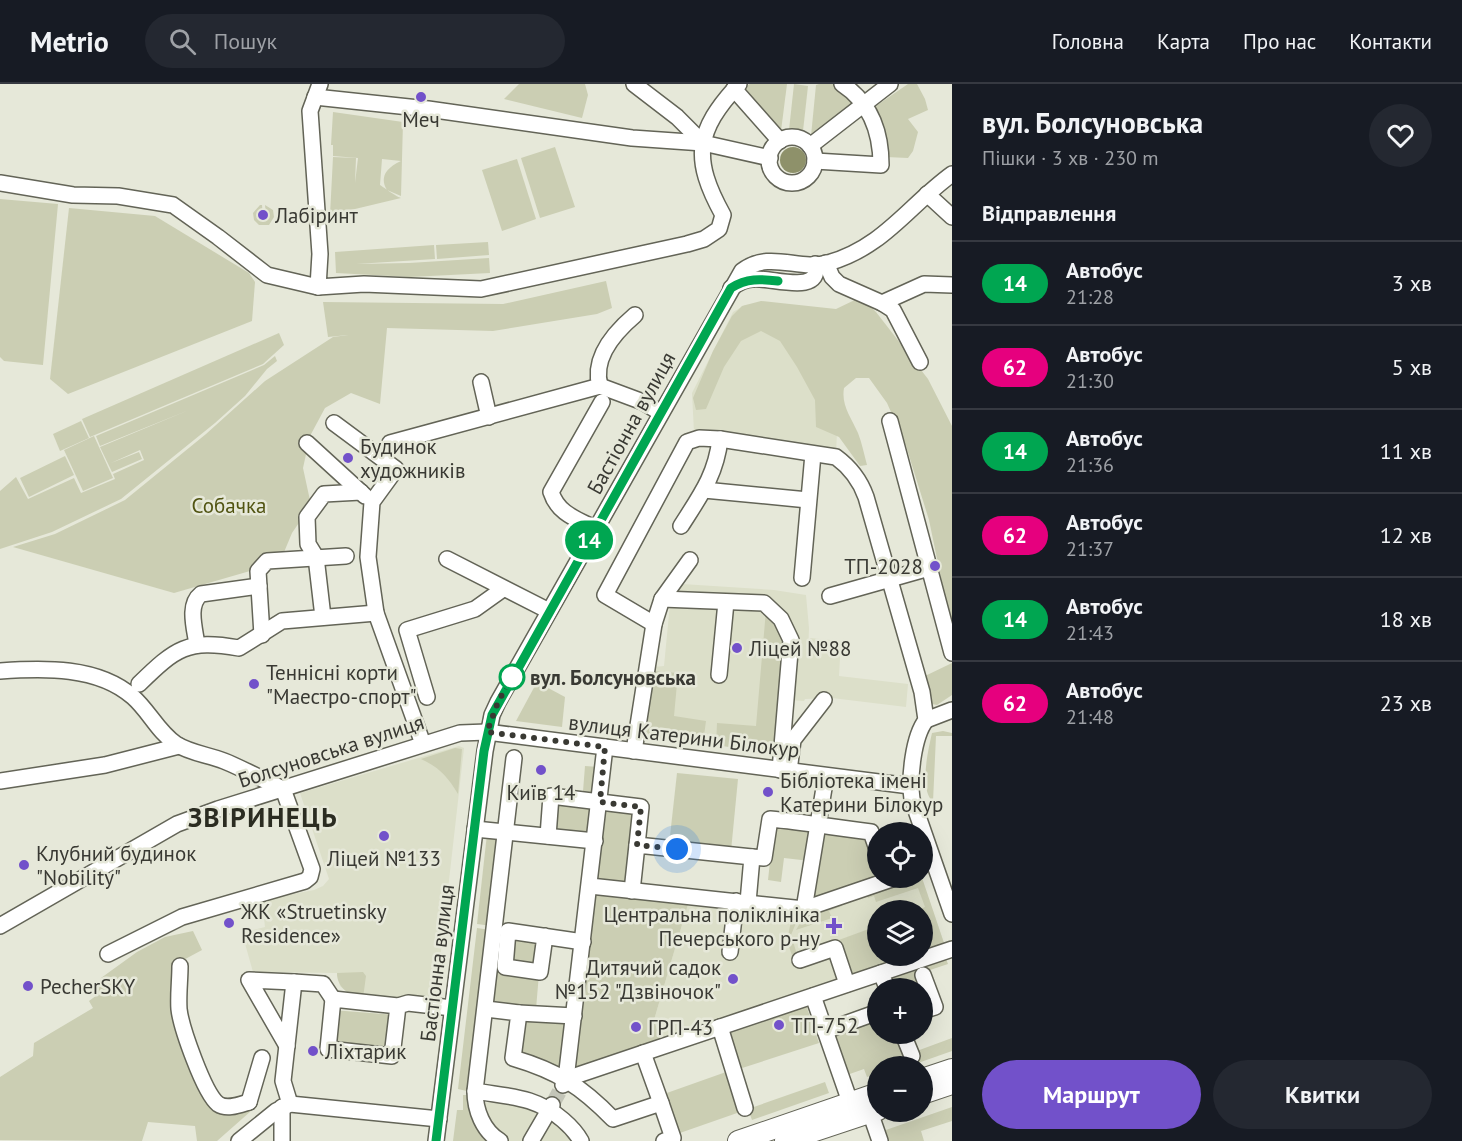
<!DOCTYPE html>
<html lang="uk">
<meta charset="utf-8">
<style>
:root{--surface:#171b24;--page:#242831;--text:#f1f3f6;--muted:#9ea1a6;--line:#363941;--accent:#7251ca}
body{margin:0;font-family:"PT Sans",sans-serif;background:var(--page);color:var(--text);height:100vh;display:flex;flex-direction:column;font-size:22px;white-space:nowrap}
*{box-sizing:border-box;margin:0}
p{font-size:20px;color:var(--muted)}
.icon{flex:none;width:33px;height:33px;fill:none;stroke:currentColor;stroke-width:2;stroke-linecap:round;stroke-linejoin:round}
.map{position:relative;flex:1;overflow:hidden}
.drawer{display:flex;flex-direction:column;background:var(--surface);width:510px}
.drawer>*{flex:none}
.badge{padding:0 12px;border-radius:20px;font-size:21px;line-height:39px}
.fabs{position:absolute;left:867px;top:738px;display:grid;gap:12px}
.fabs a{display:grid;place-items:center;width:66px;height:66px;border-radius:50%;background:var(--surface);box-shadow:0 6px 24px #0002;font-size:30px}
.you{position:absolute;width:30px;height:30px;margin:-15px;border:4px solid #fff;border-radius:50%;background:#1a73e8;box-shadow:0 0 0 9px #1a73e833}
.map>.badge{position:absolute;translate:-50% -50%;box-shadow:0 0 0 3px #fff}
h2{padding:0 30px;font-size:22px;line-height:54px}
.round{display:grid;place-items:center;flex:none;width:63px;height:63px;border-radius:32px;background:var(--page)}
.headline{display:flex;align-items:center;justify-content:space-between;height:102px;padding:0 30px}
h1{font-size:28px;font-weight:700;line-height:45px}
.cta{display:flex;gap:12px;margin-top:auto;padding:12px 30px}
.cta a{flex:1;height:69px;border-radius:36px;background:var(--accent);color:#fff;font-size:24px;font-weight:700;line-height:69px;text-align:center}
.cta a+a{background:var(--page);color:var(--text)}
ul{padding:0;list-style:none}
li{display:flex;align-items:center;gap:18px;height:84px;padding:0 30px;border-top:2px solid var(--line)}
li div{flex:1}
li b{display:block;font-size:22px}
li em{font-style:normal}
li .badge{min-width:66px;font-weight:700;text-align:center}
header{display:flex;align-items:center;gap:36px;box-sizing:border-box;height:84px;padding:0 30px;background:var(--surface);border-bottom:2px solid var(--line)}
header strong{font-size:28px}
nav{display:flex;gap:33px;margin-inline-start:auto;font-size:21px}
.search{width:420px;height:54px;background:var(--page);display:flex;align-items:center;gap:15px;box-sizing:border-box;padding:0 21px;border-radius:33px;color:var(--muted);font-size:22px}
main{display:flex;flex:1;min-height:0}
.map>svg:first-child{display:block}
</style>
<header>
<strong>Metrio</strong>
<div class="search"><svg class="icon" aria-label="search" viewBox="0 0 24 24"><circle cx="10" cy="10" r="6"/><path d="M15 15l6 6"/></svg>Пошук</div>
<nav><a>Головна</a><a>Карта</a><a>Про нас</a><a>Контакти</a></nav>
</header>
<main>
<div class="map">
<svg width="952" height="1057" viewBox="0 0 952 1057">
<rect width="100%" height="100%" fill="#e6e8d9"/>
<g fill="#dcdfc9">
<polygon points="760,220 838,327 836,370 694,348 692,309 733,228 745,221"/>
<polygon points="682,500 774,506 806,511 809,544 808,573 810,554 841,557 839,592 908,600 906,623 832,614 805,615 804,617 790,616 787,661 647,644 653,583 664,582 670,520"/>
<polygon points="459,662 464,664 435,920 396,917 347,908 340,902 337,889 253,888 242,849 265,843 262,816 314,806 323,802 329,795 300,709"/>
<polygon points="922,794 945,862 923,870 922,826 878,826 878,872 917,872 661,958 654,936 689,817 794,827"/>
<polygon points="502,1018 534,1022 576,1057 495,1057 474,1019"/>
</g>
<g fill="#cbceb3">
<polygon points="519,0 585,0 588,11 582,34 504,15"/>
<polygon points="750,0 787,0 781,47 742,9 744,3"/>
<polygon points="794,0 808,2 803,47 789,46"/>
<polygon points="819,0 834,0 858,19 811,52 816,1"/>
<polygon points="908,0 917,0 925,15 928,26 908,35 918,48 913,67 908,74 886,73 873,24"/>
<path d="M333 28 403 38 401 112 387 106C378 91 390 82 401 77L382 75 380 101C382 102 395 112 401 114L330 131 333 73 356 74 355 99 358 74 333 72V61H331Z"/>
<polygon points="555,63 575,123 540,134 521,74"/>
<polygon points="517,75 536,135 502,147 482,86"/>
<polygon points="0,115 58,120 43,281 4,277 0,273"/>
<polygon points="260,121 262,121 263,133 266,132 265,121 273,126 274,133 269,141 259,141 254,136 253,129"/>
<polygon points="69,124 155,132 249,189 255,198 252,237 68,310 50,295"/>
<polygon points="488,158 489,171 437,175 436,161"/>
<polygon points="434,161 435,175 356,180 409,179 489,174 490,189 410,193 336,189 335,168"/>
<polygon points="606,197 612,224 597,230 493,247 387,244 380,320 351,309 325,324 310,352 303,384 311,421 292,449 282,473 257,485 174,509 13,463 55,450 125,416 206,350 265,297 333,253 348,251 328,253 323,218 503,220"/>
<path d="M861 213 876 228 928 295 952 342V547L929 436 906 362 887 319 869 294H856L844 304C841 321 851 333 858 349 862 359 864 370 867 381L860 382 839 353 816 343 815 316 797 283 780 257 761 247 741 257 724 283 706 325 696 326 693 314 713 267 732 232 742 222 761 217 836 225Z"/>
<polygon points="279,249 284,261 263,280 90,353 82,335"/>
<polygon points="275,272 277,277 267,285 245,312 215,339 121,415 52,448 0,465 0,407 16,393 28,415 74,394 81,409 115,395 113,390 144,376 140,366 111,379 139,368 142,375 112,388 100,363 189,326 100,362 96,352 264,281"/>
<polygon points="81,337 89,354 60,367 53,350"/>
<polygon points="94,352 113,394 83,407 64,366"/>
<polygon points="65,372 74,391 29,413 20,394"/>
<polygon points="766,526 786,557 774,670 716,661 717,639 756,642"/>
<path d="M952 579V611L937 621 932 620C924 612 923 602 925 592Z"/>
<polygon points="653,587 678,589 674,632 706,637 703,659 646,653"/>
<polygon points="537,598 565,613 562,643 516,637"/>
<path d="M943 647 952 649V652H936L933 718C919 705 928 667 932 649Z"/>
<path d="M455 664 462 665 458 710C447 692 440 684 421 675Z"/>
<polygon points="585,682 599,683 597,722 635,728 628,800 595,799 600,755 552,748 555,716 582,720"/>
<polygon points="677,689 738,695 731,767 669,761"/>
<polygon points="774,741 813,746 810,777 784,774 781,798 768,796"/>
<polygon points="821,746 868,751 877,785 878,794 810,817"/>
<polygon points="487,750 502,751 492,842 477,840"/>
<polygon points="902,794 922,794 945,862 930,867 923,846 922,826 919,826 925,823 918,804 876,818 874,812 868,814 865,807"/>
<polygon points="594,809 689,817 654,936 661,958 572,985"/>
<polygon points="840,815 842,822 829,827 832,834 796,846 807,827"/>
<polygon points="793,827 801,827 791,851 799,877 795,880 787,857"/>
<polygon points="877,842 878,872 888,872 891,880 850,894 836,857"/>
<polygon points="477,844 542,854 536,925 483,922 471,1008 458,1005"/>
<polygon points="193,847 202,866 176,880 207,1016 221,1030 247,1023 251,1027 217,1057 197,1057 195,1042 148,1038 142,1057 0,1056 0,993 33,972 34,959 93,924 89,917 97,911 101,894 137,868 165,853"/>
<polygon points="944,870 948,880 921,889 930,918 923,921 922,904 889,904 884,890"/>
<path d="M363 888 366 892 363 914C349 911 337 904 337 889Z"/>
<polygon points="806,921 819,959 739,985 727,947"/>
<polygon points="332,926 396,931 392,972 328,965"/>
<polygon points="877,931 878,950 900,950 909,978 896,982 878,982 877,989 867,993 864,985 844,992 829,948"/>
<polygon points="522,932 569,935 563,988 516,971"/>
<polygon points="952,954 952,967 918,979 914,968"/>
<polygon points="726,988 740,1028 677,1050 664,1010"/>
<polygon points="825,998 829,1009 752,1036 748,1025"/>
<polygon points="463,1011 474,1011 495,1057 453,1057 457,1026 463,1026"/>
<polygon points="952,1023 952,1037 921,1047 924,1057 882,1057 883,1047"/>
</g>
<circle fill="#8e916a" cx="793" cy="76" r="13"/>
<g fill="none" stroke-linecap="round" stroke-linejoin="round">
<polyline stroke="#c3c5b8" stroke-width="15" stroke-dasharray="15 8" stroke-linecap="butt" points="552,1021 563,1001"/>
<g stroke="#636457" stroke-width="18">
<g id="minor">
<path d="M320 0 310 27 320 170 318 203 364 200 481 205 687 160 704 155 719 145 723 131C692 75 695 47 739 0"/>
<polyline points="634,0 677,33 703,59"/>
<polyline points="734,5 780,57"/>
<polyline points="315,13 428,25 632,54 703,59 770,74"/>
<circle cx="792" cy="76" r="23"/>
<polyline points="810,62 890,0"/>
<path d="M815 77 881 81C881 48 871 19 842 0"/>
<polyline points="0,99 73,111 118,112 173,121 218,153 267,191 318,203"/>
<polyline points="927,110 952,133"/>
<polyline points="826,179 832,193 839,200 882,219 893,226 920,278"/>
<path d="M731 204C738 199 745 195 753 195 771 193 823 212 815 180"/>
<polyline points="882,219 924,200 952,201"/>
<polyline points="481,298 489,333"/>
<path d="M600 302C592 274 615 248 635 231"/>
<polyline points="890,337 952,569"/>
<polyline points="334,339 396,385 372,418 368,473 376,529 423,660"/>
<polyline points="307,359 365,412"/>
<polyline points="390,359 600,302 643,318 661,329"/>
<polyline points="704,406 808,416"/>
<path d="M681 442C700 412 716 391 720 355"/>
<path d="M596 445C577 435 558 430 551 408L602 318"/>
<polyline points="447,475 549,527"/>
<polyline points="802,494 813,370"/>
<polyline points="830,512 929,484"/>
<polyline points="662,515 764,519 781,535 791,556 780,686"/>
<polyline points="323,533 316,473 308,460 307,433 324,410 361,408"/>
<path d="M654 540 605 511 687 358 699 354 720 355 836 373C851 384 860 396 866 413L922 608 926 636C913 653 909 694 912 715L952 830"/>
<polyline points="262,551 258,487 267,477 346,472"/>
<path d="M197 561C195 545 187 521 201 510L259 502"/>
<path d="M0 587C43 584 98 582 133 613 149 627 158 648 176 660 190 669 209 671 224 677 244 685 263 696 283 705L312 785 310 793 305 797 182 833 108 870"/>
<polyline points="719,591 726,518"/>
<path d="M139 600C176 564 187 555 239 564L282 537 376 529"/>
<polyline points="427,613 407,546 475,525 503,505"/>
<polyline points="926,636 952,626"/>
<polyline points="634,667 654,540 662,515 690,476"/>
<path d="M514 674 475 1007C510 1013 535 1012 563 1036 570 1042 576 1048 581 1057"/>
<polyline points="789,687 793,656 824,616"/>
<polyline points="0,697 105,681 179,662"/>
<polyline points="475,745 595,757"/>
<polyline points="548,752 551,712 641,723 637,761"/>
<path d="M752 773 764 774 770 735C804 738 837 744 871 748L878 768"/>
<polyline points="590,802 804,825 895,794"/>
<polyline points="632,807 637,761 752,773 748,818"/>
<polyline points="804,825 826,692"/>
<polyline points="0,842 177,740 218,725 460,649 487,648 910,702"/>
<polyline points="545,852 540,888 505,883 508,847 583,858"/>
<polyline points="730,868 736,817"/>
<polyline points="800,876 835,864 847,900"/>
<path d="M180 882C180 896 178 911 179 925 181 943 204 1009 218 1020 227 1026 239 1021 249 1018"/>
<polyline points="881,889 887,904"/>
<polyline points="813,912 850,1018"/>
<polyline points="398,922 392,972 328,965 333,915 398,922 408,919 452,924"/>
<path d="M486 925 519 929 513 974C557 987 581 1002 613 1035L661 1019 673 1054 664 1057"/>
<polyline points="922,927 935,923 923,891"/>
<polyline points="519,929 574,932"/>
<polyline points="720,943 745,1024"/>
<polyline points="825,947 878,928"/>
<polyline points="903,950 912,972"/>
<polyline points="287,962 249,896 294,898"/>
<polyline points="643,969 661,1019"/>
<polyline points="566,995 952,865"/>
<polyline points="563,1001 566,995 605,663"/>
<path d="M475 1007C475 1026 483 1047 500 1057"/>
<polyline points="249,1018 262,974"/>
<polyline points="290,1020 283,997 294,898 323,900 333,915"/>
<polyline points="282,1023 282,1057"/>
<polyline points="870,1028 880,1057"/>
<polyline points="239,1057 276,1027 290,1020 439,1035"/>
<path d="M436 1057 485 667 492 631 498 618 742 187C770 166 798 187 828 179 884 163 908 122 952 90"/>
<polyline points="531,1057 552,1021"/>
</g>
</g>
<g stroke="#636457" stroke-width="22">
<g id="major">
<polyline points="922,995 952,985"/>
<polyline points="922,1010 952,1000"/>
<polyline points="738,1057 878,1009"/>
<polyline points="785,1057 878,1026"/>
</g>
</g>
<use href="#minor" stroke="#fff" stroke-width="15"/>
<use href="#major" stroke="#fff" stroke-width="20"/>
</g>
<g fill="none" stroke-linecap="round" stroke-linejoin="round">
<g stroke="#fff" stroke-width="14">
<path id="line" d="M436 1057 484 667 492 631 731 204C747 194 760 195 778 197"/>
</g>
<use href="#line" stroke="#00a651" stroke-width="9"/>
<polyline stroke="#393933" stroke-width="6" stroke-dasharray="0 10.8" points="512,593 498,618 487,648 605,663 600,718 641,723 637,761 677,765"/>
</g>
<g fill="#7251ca" stroke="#e6e8d9" stroke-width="2">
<circle cx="421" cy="13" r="6"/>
<circle cx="263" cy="131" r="6"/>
<circle cx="348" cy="374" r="6"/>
<circle cx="935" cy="482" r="6"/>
<circle cx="737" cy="564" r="6"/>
<circle cx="254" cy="600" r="6"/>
<circle cx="541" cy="686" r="6"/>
<circle cx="768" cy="708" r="6"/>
<circle cx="384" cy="752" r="6"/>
<circle cx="24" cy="781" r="6"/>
<circle cx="229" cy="839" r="6"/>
<path d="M831 833h6v6h6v6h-6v6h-6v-6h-6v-6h6z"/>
<circle cx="733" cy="895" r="6"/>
<circle cx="28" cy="902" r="6"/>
<circle cx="779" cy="941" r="6"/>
<circle cx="636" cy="943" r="6"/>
<circle cx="313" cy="967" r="6"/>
</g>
<circle fill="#fff" stroke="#00a651" stroke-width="3" cx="512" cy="593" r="12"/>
<g text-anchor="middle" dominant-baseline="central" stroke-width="5" stroke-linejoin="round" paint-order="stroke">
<g font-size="21" fill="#393933" stroke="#e6e8d9" text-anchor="start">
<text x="421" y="35" text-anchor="middle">Меч</text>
<text x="275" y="131">Лабіринт</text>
<text x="360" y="362">Будинок<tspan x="360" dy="24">художників</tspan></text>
<text x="923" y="482" text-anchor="end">ТП-2028</text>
<text x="749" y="564">Ліцей №88</text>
<text x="266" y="588">Теннісні корти<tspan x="266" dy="24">"Маестро-спорт"</tspan></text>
<text x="780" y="696">Бібліотека імені<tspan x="780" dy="24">Катерини Білокур</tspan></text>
<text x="541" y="708" text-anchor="middle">Київ 14</text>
<text x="36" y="769">Клубний будинок<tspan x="36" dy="24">"Nobility"</tspan></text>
<text x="384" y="774" text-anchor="middle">Ліцей №133</text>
<text x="241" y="827">ЖК «Struetinsky<tspan x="241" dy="24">Residence»</tspan></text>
<text x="820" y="830" text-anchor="end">Центральна поліклініка<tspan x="820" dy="24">Печерського р-ну</tspan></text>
<text x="721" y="883" text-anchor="end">Дитячий садок<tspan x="721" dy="24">№152 "Дзвіночок"</tspan></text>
<text x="40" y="902">PecherSKY</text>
<text x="791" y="941">ТП-752</text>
<text x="648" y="943">ГРП-43</text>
<text x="325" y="967">Ліхтарик</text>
</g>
<g font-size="21" fill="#393933" stroke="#e6e8d9">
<text transform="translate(631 339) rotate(-61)">Бастіонна вулиця</text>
<text transform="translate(684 652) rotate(7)">вулиця Катерини Білокур</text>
<text transform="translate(331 667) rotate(-18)">Болсуновська вулиця</text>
<text transform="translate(437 879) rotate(-83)">Бастіонна вулиця</text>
</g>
<g font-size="21" fill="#515412" stroke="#e6e8d9">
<text x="229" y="421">Собачка</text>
</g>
<g font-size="21" font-weight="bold" fill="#393933" stroke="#e6e8d9" text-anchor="start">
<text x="530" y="593">вул. Болсуновська</text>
</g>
<g font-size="27" font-weight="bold" letter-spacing="1.5" fill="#2b2c21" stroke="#e6e8d9">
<text x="263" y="733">ЗВІРИНЕЦЬ</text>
</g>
</g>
</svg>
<div class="fabs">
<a><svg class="icon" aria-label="locate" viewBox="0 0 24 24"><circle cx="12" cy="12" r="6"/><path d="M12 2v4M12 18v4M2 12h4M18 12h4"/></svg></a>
<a><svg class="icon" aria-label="layers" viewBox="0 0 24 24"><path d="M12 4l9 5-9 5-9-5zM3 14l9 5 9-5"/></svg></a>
<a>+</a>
<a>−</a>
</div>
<div class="you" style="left:677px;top:765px"></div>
<b class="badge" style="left:589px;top:456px;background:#00a651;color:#fff">14</b>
</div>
<section class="drawer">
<div class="headline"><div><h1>вул. Болсуновська</h1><p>Пішки · 3 хв · 230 m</p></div><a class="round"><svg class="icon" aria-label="heart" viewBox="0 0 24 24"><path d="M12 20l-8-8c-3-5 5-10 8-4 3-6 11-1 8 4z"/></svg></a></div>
<h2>Відправлення</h2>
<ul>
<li><span class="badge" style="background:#00a651;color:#fff">14</span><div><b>Автобус</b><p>21:28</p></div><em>3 хв</em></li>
<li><span class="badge" style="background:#e6007e;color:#fff">62</span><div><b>Автобус</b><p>21:30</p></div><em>5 хв</em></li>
<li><span class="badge" style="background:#00a651;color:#fff">14</span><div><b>Автобус</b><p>21:36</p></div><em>11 хв</em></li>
<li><span class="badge" style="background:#e6007e;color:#fff">62</span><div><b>Автобус</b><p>21:37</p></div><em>12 хв</em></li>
<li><span class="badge" style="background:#00a651;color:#fff">14</span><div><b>Автобус</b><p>21:43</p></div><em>18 хв</em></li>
<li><span class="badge" style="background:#e6007e;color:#fff">62</span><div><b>Автобус</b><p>21:48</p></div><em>23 хв</em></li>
</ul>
<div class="cta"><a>Маршрут</a><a>Квитки</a></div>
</section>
</main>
